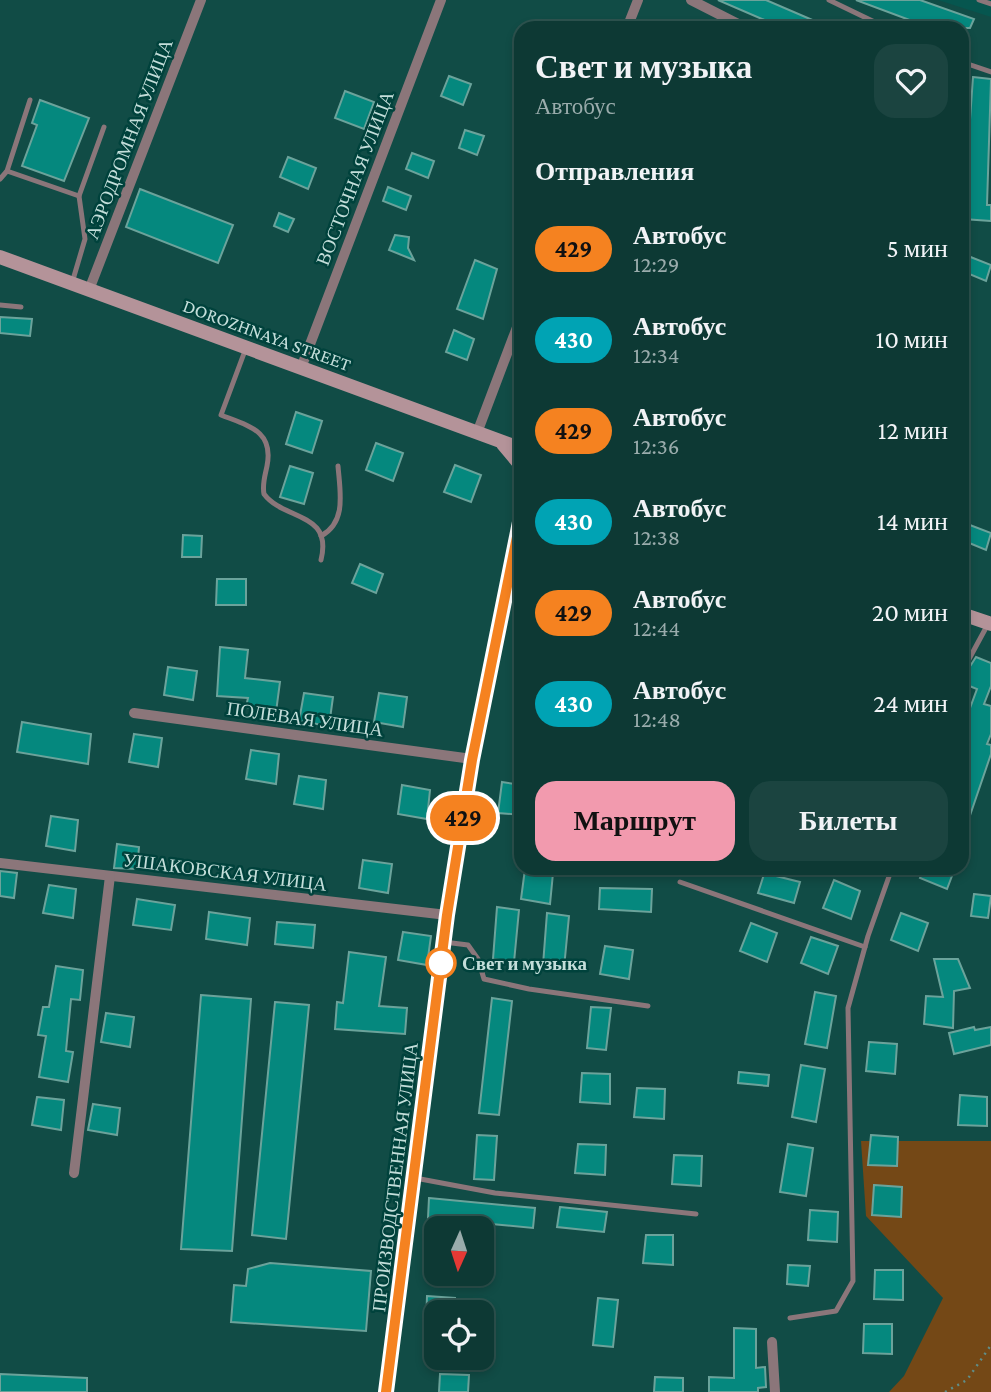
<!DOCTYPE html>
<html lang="ru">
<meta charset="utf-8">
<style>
:root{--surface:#0d3934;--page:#1b4440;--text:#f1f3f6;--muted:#9aacac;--line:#2d534f;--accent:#f29aae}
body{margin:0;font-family:"Crimson Pro",serif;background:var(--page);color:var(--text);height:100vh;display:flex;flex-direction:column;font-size:26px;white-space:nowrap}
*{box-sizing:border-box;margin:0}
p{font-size:23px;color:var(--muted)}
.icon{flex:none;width:38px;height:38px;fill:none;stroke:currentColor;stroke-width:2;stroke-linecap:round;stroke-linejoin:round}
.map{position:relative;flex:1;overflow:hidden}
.sheet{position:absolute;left:514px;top:21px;width:455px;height:854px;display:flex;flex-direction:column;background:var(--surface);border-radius:21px;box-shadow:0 4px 10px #0003,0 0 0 2px var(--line)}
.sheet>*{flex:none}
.badge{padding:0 14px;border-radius:23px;font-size:24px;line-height:46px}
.needle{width:46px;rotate:183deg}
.fabs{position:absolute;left:424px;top:1216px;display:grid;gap:14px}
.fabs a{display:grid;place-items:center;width:70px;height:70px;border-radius:14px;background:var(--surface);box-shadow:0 4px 10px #0003,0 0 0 2px var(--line);font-size:35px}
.map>.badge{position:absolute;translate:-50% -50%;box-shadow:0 0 0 4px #fff}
h2{padding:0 21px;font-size:26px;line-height:63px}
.round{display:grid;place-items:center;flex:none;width:74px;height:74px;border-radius:21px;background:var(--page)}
.overview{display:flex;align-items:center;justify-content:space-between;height:119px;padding:0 21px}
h1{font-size:33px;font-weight:700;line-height:52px}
.button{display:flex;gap:14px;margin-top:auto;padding:14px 21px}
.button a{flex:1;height:80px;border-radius:21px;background:var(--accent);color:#111;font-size:28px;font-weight:700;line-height:80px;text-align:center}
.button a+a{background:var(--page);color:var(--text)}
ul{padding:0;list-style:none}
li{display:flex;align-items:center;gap:21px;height:91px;padding:0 21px}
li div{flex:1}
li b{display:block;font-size:26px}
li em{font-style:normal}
li .badge{min-width:77px;font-weight:700;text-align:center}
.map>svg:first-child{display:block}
</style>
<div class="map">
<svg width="991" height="1392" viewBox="0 0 991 1392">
<rect width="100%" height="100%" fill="#114c46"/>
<polygon fill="#06564f" points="938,0 991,0 991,17"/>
<polygon fill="#744816" points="861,1141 991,1141 991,1392 889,1392 904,1376 943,1298 866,1216"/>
<g fill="#05887e" stroke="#6ba39b" stroke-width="2">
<polygon points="718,0 766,0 831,28 783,28"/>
<polygon points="856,0 920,0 974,19 970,28 931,28"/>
<polygon points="449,76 471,84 463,105 441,96"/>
<polygon points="973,77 991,79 987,205 991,205 991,221 963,219"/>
<polygon points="345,91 374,102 364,129 335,118"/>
<polygon points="40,100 89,118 64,181 22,166 37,125 32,123"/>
<polygon points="465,130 484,136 477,155 459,148"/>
<polygon points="412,153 434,161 428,178 406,169"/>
<polygon points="288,157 316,168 308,189 280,177"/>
<polygon points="388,187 411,196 406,210 383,201"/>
<polygon points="140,189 233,225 218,263 126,227"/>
<polygon points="279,213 294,219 288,232 274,226"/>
<polygon points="395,235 409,237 408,248 414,260 389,250"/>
<polygon points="968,256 991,265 986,281 962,271"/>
<polygon points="475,260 497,269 483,319 457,309"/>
<polygon points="0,317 32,319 30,336 0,333"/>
<polygon points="454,330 474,339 467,360 446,352"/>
<polygon points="296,412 322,421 312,453 286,444"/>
<polygon points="376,443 403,453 393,481 366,470"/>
<polygon points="455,465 481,475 471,502 444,492"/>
<polygon points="290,466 313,473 304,504 280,497"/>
<polygon points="962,522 991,533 986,550 962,540"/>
<polygon points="183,535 202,536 201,557 182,557"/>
<polygon points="360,564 383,574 376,593 352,583"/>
<polygon points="217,579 246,579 246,605 216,605"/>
<polygon points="220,647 248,650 245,678 280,682 276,712 246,707 248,698 217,696"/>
<polygon points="976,657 991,663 991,686 984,704 991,706 991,734 987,744 991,745 991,754 964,833 962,747 969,729 963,727 977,689 962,683 962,679"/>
<polygon points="168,667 197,671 193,700 164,695"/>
<polygon points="304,693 333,697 329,726 299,721"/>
<polygon points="379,693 407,697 403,727 374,722"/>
<polygon points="22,722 91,734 88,764 17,752"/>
<polygon points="134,734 162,738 158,767 129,762"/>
<polygon points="251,750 279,754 276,784 246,779"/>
<polygon points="299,776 326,780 323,809 294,804"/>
<polygon points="502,782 522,785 522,815 498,813"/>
<polygon points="402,785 430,790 427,819 398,814"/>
<polygon points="51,816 78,820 75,851 46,846"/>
<polygon points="117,844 139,847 137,869 114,868"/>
<polygon points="363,860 392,864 388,893 359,888"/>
<polygon points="766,868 779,868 776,876 800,882 794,903 758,893"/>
<polygon points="924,868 955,868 947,889 920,878"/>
<polygon points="525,869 553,873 550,904 521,899"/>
<polygon points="0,871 17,873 14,898 0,896"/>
<polygon points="834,880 860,891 851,919 823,908"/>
<polygon points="49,885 76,889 73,918 43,913"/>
<polygon points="600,888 652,889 651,912 599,909"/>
<polygon points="974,894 991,896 988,918 971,916"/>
<polygon points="137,899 175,905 171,930 133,925"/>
<polygon points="497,907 519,910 514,962 493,959"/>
<polygon points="209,912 250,918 247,945 206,939"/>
<polygon points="547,913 569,916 564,968 543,965"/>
<polygon points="901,913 928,923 918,951 891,940"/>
<polygon points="277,922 315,925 313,948 275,944"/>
<polygon points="751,923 777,933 767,962 740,951"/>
<polygon points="403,932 431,936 427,965 398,960"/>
<polygon points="811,937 838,946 828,974 801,963"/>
<polygon points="605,946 633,950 629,979 600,974"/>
<polygon points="349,952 386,957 379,1006 407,1008 405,1034 335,1029 337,1002 343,1003"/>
<polygon points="934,959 958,959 970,988 954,991 953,1028 924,1024 926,996 943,997"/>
<polygon points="56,966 83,970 80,1000 71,999 66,1051 73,1052 68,1082 39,1077 46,1036 38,1035 43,1007 49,1007"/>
<polygon points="815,992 836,996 827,1048 805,1044"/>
<polygon points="201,995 251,999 232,1251 181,1249"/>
<polygon points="492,998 512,1001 499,1115 479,1113"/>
<polygon points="275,1002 309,1005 286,1239 252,1235"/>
<polygon points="591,1007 611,1008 606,1050 587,1048"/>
<polygon points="106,1013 134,1017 130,1047 101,1042"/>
<polygon points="974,1027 975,1030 991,1027 991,1045 954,1054 949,1033"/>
<polygon points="869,1042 897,1044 895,1074 866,1071"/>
<polygon points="801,1065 825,1069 816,1122 792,1117"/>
<polygon points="739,1072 769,1075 768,1086 738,1083"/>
<polygon points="582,1073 610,1074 610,1104 580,1102"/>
<polygon points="637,1088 665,1089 664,1119 634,1117"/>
<polygon points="960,1095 987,1097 987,1126 958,1125"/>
<polygon points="37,1097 64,1100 61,1130 32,1125"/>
<polygon points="93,1104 120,1108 117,1135 88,1130"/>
<polygon points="477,1135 497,1136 494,1180 474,1179"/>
<polygon points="871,1135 898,1137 897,1166 868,1165"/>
<polygon points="578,1144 606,1145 605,1175 575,1173"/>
<polygon points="788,1144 813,1148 806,1196 780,1192"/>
<polygon points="674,1155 702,1156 701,1186 672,1184"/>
<polygon points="874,1185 902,1187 901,1217 872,1215"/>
<polygon points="429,1198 535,1208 533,1228 428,1218"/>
<polygon points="560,1207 607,1212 604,1232 557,1227"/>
<polygon points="810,1210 838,1212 837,1242 808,1240"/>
<polygon points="646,1235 673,1235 673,1265 643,1263"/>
<polygon points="270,1263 371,1271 366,1331 231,1322 234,1285 246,1286 248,1269"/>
<polygon points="788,1265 810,1266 808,1286 787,1284"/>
<polygon points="875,1270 903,1270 903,1300 874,1299"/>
<polygon points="427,1296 455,1298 455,1312 436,1312 436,1326 426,1326"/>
<polygon points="598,1298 618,1300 613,1347 593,1345"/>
<polygon points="864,1324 892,1324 892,1354 863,1353"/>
<polygon points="734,1328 756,1329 756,1368 765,1367 766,1387 758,1388 758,1392 709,1392 709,1377 734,1378"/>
<polygon points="0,1374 87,1378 87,1392 0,1392"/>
<polygon points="440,1374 469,1375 468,1392 439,1392"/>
<polygon points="655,1377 683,1378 683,1392 654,1392"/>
</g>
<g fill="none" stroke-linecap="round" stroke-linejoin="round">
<polyline stroke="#608d87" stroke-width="2.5" stroke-dasharray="2 5" stroke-linecap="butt" points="945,1392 967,1380 991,1345"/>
<g stroke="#8b767a" stroke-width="5">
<polyline points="829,0 887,28"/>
<polyline points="979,0 991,4"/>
<polyline points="962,62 991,72"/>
<polyline points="7,171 79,196"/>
<polyline points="0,179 7,171 30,100"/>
<polyline points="72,283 85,239 79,196 104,127"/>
<polyline points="0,305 21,307"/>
<path d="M246 348 221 415C249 426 274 431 267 466 265 476 262 484 264 494 284 521 333 511 321 560"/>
<path d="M321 536C347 522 340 492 338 466"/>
<polyline points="962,672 988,624"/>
<polyline points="680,882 865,947"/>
<polyline points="444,942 468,945 478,959 484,979 529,989 648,1006"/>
<polyline points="415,1178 495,1193 696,1214"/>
<polyline points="790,1318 836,1311 853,1281 848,1008 868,936 892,868"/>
</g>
<g stroke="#8b767a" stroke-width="10">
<polyline points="691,0 746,28"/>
<polyline points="627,28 638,0"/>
<polyline points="89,290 201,0"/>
<polyline points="301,368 441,0"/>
<polyline points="477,433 522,314"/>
<polyline points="134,713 472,759"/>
<polyline points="0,863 447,915"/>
<polyline points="74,1173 110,876"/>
<polyline points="772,1342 775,1392"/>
</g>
<polyline stroke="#8b767a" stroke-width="12" points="386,1392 447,915 472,759 522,512"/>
<g stroke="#b49399" stroke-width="14">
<polyline points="0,257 522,449"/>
<polyline points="503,444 518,462 522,472"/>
<polyline points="962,614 991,624"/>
</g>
</g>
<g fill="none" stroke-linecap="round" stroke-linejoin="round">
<g stroke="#fff" stroke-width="16">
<polyline id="line" points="386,1392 447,915 472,760 522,512"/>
</g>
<use href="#line" stroke="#f58220" stroke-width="10"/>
</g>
<circle fill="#fff" stroke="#f58220" stroke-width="3.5" cx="441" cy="963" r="14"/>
<g text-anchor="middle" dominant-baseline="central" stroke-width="5" stroke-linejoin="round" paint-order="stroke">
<g font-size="19" fill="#c3deda" stroke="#00423c">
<text transform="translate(129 139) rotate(-69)">АЭРОДРОМНАЯ УЛИЦА</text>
<text transform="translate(355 178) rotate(-69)">ВОСТОЧНАЯ УЛИЦА</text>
<text transform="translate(267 335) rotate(20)">DOROZHNAYA STREET</text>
<text transform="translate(305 719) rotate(8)">ПОЛЕВАЯ УЛИЦА</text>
<text transform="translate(225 872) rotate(7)">УШАКОВСКАЯ УЛИЦА</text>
<text transform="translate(395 1177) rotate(-83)">ПРОИЗВОДСТВЕННАЯ УЛИЦА</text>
</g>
<g font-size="19" font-weight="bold" fill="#c3deda" stroke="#00423c" text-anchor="start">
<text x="462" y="963">Свет и музыка</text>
</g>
</g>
</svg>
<div class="fabs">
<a><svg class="needle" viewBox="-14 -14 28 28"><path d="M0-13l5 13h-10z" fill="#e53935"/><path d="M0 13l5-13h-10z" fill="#9aacac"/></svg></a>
<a><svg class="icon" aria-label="locate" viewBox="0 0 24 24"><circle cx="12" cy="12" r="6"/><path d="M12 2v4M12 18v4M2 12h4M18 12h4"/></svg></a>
</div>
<b class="badge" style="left:463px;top:818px;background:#f58220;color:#111">429</b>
<section class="sheet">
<div class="overview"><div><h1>Свет и музыка</h1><p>Автобус</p></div><a class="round"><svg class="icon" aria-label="heart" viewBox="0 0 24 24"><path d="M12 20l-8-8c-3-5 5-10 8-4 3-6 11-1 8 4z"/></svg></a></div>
<h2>Отправления</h2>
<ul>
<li><span class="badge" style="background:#f58220;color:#111">429</span><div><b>Автобус</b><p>12:29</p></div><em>5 мин</em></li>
<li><span class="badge" style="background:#00a3b4;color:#fff">430</span><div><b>Автобус</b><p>12:34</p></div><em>10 мин</em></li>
<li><span class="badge" style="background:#f58220;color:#111">429</span><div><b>Автобус</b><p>12:36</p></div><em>12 мин</em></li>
<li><span class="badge" style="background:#00a3b4;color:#fff">430</span><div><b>Автобус</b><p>12:38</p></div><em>14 мин</em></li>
<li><span class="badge" style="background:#f58220;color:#111">429</span><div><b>Автобус</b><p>12:44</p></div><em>20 мин</em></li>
<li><span class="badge" style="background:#00a3b4;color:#fff">430</span><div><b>Автобус</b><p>12:48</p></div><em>24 мин</em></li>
</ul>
<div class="button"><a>Маршрут</a><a>Билеты</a></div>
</section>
</div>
